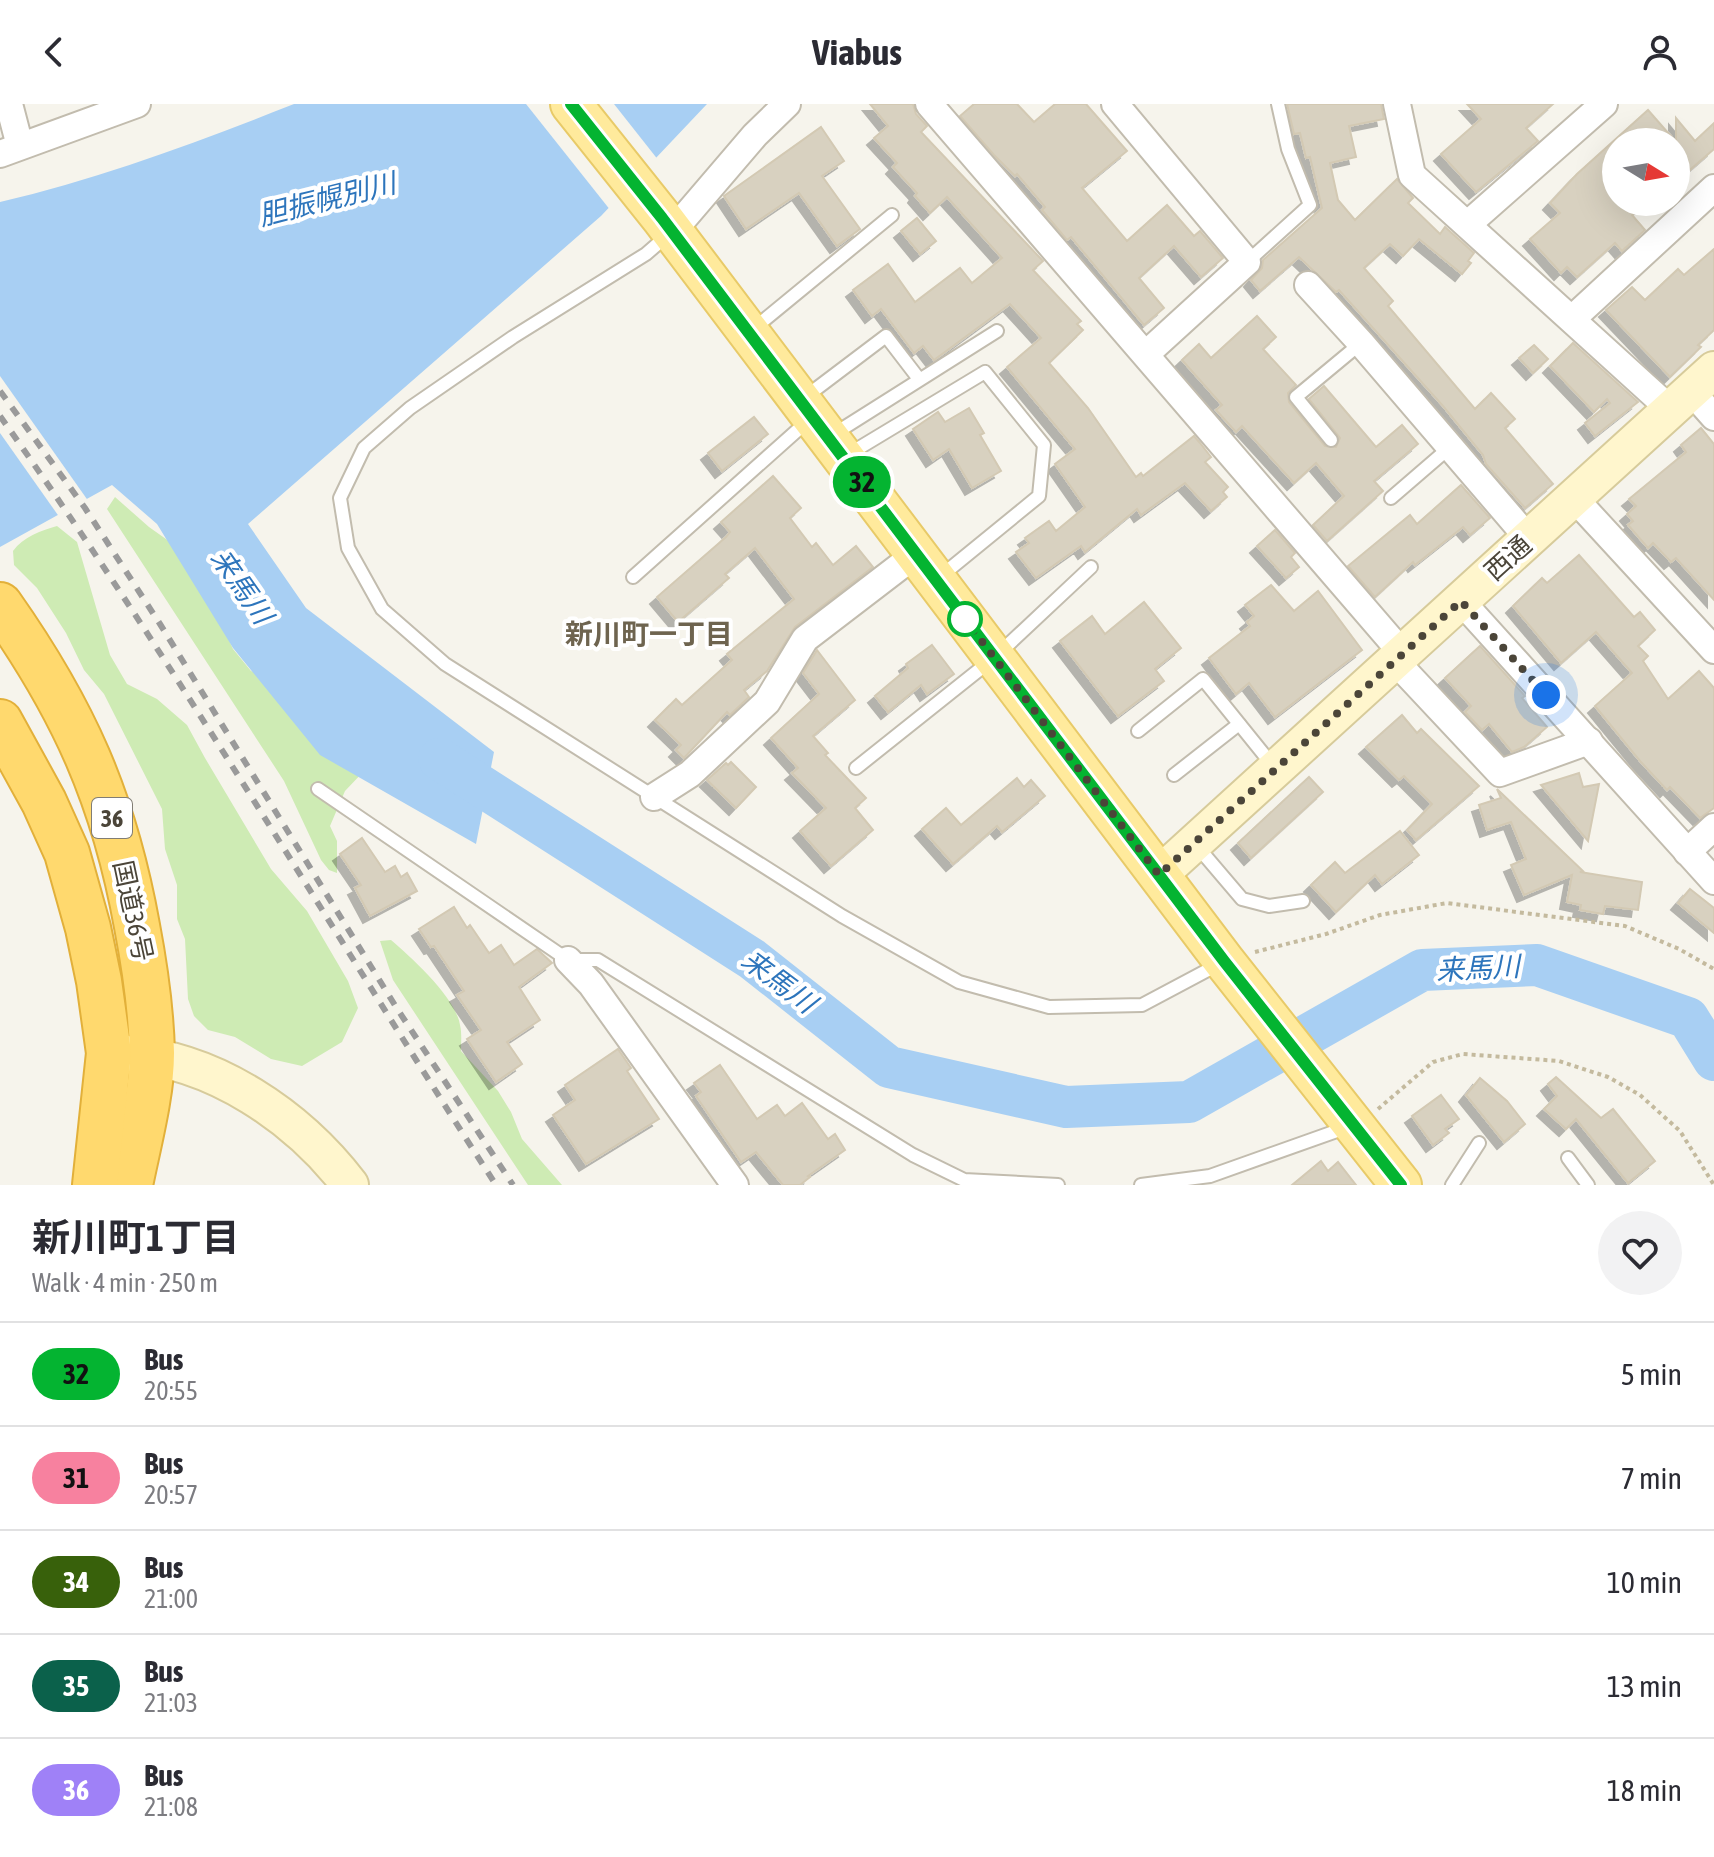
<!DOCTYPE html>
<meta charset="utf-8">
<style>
:root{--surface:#fff;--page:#f2f2f3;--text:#2b2b33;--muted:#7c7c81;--line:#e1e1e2}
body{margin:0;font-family:"Asap Condensed","Noto Sans JP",sans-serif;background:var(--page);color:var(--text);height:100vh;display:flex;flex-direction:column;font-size:30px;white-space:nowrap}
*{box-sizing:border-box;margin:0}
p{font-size:26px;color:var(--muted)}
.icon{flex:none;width:44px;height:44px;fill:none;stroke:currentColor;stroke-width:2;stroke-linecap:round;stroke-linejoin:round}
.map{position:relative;height:1081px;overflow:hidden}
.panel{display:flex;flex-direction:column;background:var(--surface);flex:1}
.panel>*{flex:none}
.badge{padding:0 16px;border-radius:26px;font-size:28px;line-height:52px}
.needle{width:52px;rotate:101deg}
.controls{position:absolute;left:1602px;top:24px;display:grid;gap:16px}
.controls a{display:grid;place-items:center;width:88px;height:88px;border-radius:50%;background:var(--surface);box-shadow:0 8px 32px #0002;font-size:40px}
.you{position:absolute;width:40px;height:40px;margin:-20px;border:6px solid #fff;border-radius:50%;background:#1a73e8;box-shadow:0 0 0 12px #1a73e833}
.map>.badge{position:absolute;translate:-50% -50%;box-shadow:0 0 0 4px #fff}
.round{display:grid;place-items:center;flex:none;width:84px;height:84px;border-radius:42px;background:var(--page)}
.headline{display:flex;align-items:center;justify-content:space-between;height:136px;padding:0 32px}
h1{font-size:38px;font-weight:700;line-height:60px}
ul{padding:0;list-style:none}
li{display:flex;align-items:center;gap:24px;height:104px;padding:0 32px;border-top:2px solid var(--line)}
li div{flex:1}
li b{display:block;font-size:30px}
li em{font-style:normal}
li .badge{min-width:88px;font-weight:700;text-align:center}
header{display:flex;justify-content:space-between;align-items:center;height:104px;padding:0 32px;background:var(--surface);font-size:36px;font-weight:700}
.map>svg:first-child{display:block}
</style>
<header><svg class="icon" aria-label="back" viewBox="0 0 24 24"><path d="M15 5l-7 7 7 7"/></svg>Viabus<svg class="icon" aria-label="person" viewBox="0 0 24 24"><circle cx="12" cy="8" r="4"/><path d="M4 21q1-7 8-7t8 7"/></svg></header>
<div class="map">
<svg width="1714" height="1081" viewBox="0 0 1714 1081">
<defs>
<filter id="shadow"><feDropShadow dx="-7" dy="7" stdDeviation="0" flood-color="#0004"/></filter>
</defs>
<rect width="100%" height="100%" fill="#f6f4ec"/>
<g fill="#ceebb4">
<polygon points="115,393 149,423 190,452 233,545 251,567 292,582 365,666 345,687 330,722 337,737 337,769 329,766 321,756 284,677 107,405"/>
<path d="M57 422 77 438 110 551 127 580 157 595 187 621 205 654 271 765 307 807 348 877 358 904 342 938 302 962 271 955 235 933 208 926 194 912 188 895 185 835 177 815V781L165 745 162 705 104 590 84 566 66 529 37 484 14 461 13 447C23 433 42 426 57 422Z"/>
<path d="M391 836C412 854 456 894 460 921 462 929 461 939 461 947L498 987 511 1008 522 1035 562 1081H528L526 1078 393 876 380 837Z"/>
</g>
<path fill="#a8cff3" d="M294 0H707L601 112 248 420 306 504 494 648 476 740 320 651 233 544 157 420 112 381 0 443V98C101 74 198 38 294 0Z"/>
<g fill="#f6f4ec">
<polygon points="526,0 614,0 659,57 611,107"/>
<polygon points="0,272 89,398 60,414 0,329"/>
</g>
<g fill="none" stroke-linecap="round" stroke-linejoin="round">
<polyline stroke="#a8cff3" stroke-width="42" points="439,655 752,855 889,963 1066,1003 1189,998 1422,866 1537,861 1688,914 1714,956"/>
</g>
<g fill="#d8d1c0" stroke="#d3c9b3" stroke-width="2" filter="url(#shadow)">
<polygon points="870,0 913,0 916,10 927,22 921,28 1043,157 1033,166 1081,217 1077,220 1083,226 1049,259 1088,304 1136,373 1141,369 1143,372 1194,332 1200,339 1211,353 1205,358 1228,383 1223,388 1227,393 1211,407 1185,379 1141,411 1137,405 1085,448 1081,442 1036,474 1016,448 1029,439 1025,434 1049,417 1056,427 1085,403 1055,360 1075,345 1007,263 1041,234 1010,200 934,256 923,242 914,249 881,205 872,212 853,186 888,160 915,198 960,164 972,179 1002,154 947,93 930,109 915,92 917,89 893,63 897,59 874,34 888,22"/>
<polygon points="974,0 1017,0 1034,18 1055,0 1086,0 1127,47 1082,84 1127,137 1167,101 1194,132 1200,127 1223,154 1201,173 1174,142 1139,174 1164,204 1144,221 1071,133 1067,136 1042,106 1045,103 1017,70 1015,72 994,51 960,12"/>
<polygon points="1287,0 1381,0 1384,15 1349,22 1356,53 1330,59 1338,96 1355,116 1397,75 1413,94 1408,99 1440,130 1445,123 1474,149 1468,157 1471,159 1462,170 1419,135 1403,152 1390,140 1364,164 1393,197 1388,202 1475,305 1491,289 1515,315 1505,324 1553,380 1525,404 1486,360 1483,351 1443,302 1339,186 1336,188 1299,153 1260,187 1251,176 1262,164 1263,156 1322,104 1310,53 1306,54 1300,29 1294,30"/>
<polygon points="1467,0 1553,0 1526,24 1538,37 1476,88 1441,50 1481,15"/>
<polygon points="1648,6 1676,38 1676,14 1695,37 1714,19 1714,45 1676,78 1676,38 1616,38 1616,98 1647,98 1632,111 1645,126 1622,147 1615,139 1577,173 1567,163 1561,169 1530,135 1560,109 1550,99 1577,70"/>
<polygon points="821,23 844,57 822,72 860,125 837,142 799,89 746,125 724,92"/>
<polygon points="917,114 936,137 920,150 901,127"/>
<polygon points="1714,145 1714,226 1698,241 1701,243 1670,273 1606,206 1632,183 1645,196 1678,165 1684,171"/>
<polygon points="1257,212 1276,233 1263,245 1296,281 1288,289 1289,298 1325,342 1336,343 1340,334 1309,295 1324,282 1376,343 1402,321 1418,340 1374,377 1383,387 1327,437 1313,421 1344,392 1316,359 1294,379 1242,322 1236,328 1216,306 1222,301 1182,256 1199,240 1211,254"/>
<polygon points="1573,239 1638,298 1595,332 1585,319 1610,299 1607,295 1594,308 1550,262"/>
<polygon points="1534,241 1548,255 1533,269 1519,254"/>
<polygon points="969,304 984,329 980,331 1001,367 972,384 949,345 933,356 913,325 938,308 945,318"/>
<polygon points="754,313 768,330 722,367 708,349"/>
<polygon points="1701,324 1714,340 1714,496 1676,454 1671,458 1653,439 1648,444 1628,421 1633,417 1627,410 1636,402 1629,395 1686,348 1681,341"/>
<polygon points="773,372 801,404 790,414 812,443 816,439 833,461 856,442 873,463 795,523 767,567 744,586 749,593 730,611 727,608 684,654 676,646 681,641 655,616 676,595 682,601 732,556 727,550 794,495 755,444 725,470 729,474 678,518 657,493 726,433 730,428 721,418"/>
<polygon points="1461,381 1490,414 1470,431 1463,423 1415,461 1413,458 1375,493 1348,462 1410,411 1417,420"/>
<polygon points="1275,426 1295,449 1291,453 1299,463 1286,474 1257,442"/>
<polygon points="1579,451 1634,513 1640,508 1655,526 1638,542 1648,552 1643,557 1668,595 1699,567 1714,584 1714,704 1700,714 1670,683 1667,686 1640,657 1595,602 1632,569 1596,528 1561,559 1513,502 1542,474 1547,479"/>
<polygon points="1271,481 1294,507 1318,487 1362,546 1275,613 1249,579 1236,590 1209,554 1250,522 1247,518 1254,512 1245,501"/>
<polygon points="1144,498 1181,544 1155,565 1164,577 1118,612 1060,537 1092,512 1105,530"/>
<polygon points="932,541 954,570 927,590 921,581 888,608 875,592 908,564 906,560"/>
<polygon points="1480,542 1525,592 1522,594 1547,623 1524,643 1512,648 1489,620 1482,626 1465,608 1471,602 1445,574"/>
<polygon points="817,546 855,596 813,632 828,649 825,651 866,694 855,704 873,726 831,762 800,727 826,704 792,669 798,664 771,634 819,590 803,569"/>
<polygon points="1402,611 1417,629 1421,625 1479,682 1416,736 1407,726 1432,700 1404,672 1399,676 1366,643"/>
<polygon points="731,658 756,683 736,704 707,676 726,659 728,661"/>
<polygon points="1579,669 1583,683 1599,680 1588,737 1541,681"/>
<polygon points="1309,673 1323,688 1251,754 1238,739"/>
<polygon points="1017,674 1024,683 1031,676 1045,692 1002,728 997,722 953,760 922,725 946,704 961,721"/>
<polygon points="1497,685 1583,767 1580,768 1642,778 1638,806 1605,802 1603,810 1580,806 1581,801 1567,798 1572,771 1524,791 1511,761 1526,755 1511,718 1487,726 1479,701 1501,694"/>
<polygon points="1400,727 1419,751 1382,780 1375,771 1336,808 1311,781 1335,758 1345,769"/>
<polygon points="362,734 385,768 395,762 401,773 407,769 417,787 370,812 355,784 361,781 340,750"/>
<polygon points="1690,785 1714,804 1714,829 1678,799"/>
<polygon points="454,803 467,824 470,821 489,849 501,841 514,861 537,845 552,859 519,883 540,916 507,938 522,960 496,978 467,935 481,926 457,891 464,887 434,842 431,843 419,825"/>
<polygon points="618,945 631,964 627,967 659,1015 586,1060 553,1011 575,996 565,981"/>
<polygon points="720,961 757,1015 777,1001 785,1012 802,999 828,1035 835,1030 845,1046 808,1072 810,1073 800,1081 783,1081 756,1048 741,1058 696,992 701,988 694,979"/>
<polygon points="1556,973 1601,1014 1613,1005 1655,1057 1628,1079 1576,1015 1566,1025 1544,1005 1557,992 1548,980"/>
<polygon points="1480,974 1507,997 1525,1020 1504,1038 1466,991"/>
<polygon points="1441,991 1459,1015 1445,1025 1449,1029 1433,1041 1412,1012"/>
<polygon points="1321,1057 1328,1067 1338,1058 1356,1081 1292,1081"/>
</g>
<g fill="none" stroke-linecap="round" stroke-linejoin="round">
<g stroke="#c2bcae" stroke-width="16">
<g id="lane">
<polyline points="669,130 646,150 513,233 410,304 364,344 340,394 348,444 382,505 445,560 842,812 959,878 1049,903 1142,901 1221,859"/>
<polyline points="1247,158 1310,101 1288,45 1278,0"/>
<polyline points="752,226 892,111"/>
<polyline points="804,294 886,232 919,275"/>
<polyline points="834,330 997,227"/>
<polyline points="1331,336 1296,293 1361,239"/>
<polyline points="849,350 985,268 1044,341 1039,392 941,472"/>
<polyline points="1391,394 1449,344"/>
<polyline points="633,473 810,315"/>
<polyline points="1138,627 1203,575 1274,663"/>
<polyline points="856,664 994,554 1091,463"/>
<polyline points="1174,671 1239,620"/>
<polyline points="318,685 568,856 598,856 913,1051 964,1076 1058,1081"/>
<polyline points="1196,741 1242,795 1269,802 1303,797"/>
<polyline points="1568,1054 1588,1081"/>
<polyline points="1141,1081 1210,1072 1348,1023"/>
<polyline points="1452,1081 1479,1039"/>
</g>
</g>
<g stroke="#c2bcae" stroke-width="30">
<g id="street">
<polyline points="9,0 20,42"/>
<polyline points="929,0 1403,550"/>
<polyline points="1115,0 1247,158 1146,250"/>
<polyline points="1397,0 1412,71 1671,306"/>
<polyline points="0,50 137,0"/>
<polyline points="1468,120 1604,0"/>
<polyline points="672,128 755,31 787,0"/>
<polyline points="1308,181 1361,239 1529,435"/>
<polyline points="1572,215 1714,84"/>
<polyline points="1691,287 1714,313"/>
<polyline points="1574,394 1714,546"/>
<polyline points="1461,497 1714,777"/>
<polyline points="1395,557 1500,669 1589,637"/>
<polyline points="654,693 690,670 767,598 805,535 916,450"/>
<polyline points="1687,748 1714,723"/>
<polyline points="568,856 591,880 735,1081"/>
</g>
</g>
<g stroke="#d7cb9b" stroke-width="40">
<g id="secondary">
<polyline points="1159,771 1714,266"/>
<path d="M126 950C214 955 298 1013 350 1081"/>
</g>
</g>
<g stroke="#e8ca68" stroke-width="44">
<polyline id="primary" points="571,0 662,114 1224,857 1401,1081"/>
</g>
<g stroke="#e2b03a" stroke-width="48">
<g id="highway">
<path d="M0 501C74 606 114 695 137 822 145 864 151 906 152 949 152 989 138 1041 130 1081"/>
<polyline points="0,618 44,698 67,749 88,824 99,877 109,949 95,1081"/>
</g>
</g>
<g stroke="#c4ba9e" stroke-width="4" stroke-dasharray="4 4" stroke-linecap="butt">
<polyline points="1255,848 1326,830 1380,811 1447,799 1625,822 1679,845 1714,865"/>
<polyline points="1378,1005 1433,958 1463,950 1559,957 1608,973 1640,991 1680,1027 1714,1081"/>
</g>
<use href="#lane" stroke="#fff" stroke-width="12"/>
<use href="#street" stroke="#fff" stroke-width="26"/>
<use href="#secondary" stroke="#fff6cd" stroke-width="36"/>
<use href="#primary" stroke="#ffea9c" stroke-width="40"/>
<use href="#highway" stroke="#ffd96e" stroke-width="44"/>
<g stroke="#9a9a9a" stroke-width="6" stroke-dasharray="10 10" stroke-linecap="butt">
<polyline points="0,287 85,404 160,520 396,903 513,1081"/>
<path d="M0 312C177 561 330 825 496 1081"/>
</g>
</g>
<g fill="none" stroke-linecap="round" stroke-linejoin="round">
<g stroke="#fff" stroke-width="18">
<polyline id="line" points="571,0 662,114 1224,857 1401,1081"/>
</g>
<use href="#line" stroke="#04b431" stroke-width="12"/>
<polyline stroke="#4b4539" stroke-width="8" stroke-dasharray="0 14.4" points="965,515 1159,771 1461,497 1546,591"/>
</g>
<circle fill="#fff" stroke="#04b431" stroke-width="4" cx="965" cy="515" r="16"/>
<g text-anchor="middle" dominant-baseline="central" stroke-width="8" stroke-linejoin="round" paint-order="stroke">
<rect fill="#fff" stroke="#817d74" stroke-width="2" x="92" y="694" width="40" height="40" rx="6"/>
<g font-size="24" font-weight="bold" fill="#4b4539">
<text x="112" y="714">36</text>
</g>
<g font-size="26" fill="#4b4539" stroke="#fff">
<text transform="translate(1508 454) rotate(-42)">西通</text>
<text transform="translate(133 807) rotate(78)">国道36号</text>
</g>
<g font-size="28" font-style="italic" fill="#2d75bc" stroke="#fff">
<text transform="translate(327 95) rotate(-14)">胆振幌別川</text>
<text transform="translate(242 482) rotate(55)">来馬川</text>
<text transform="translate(1478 864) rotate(-3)">来馬川</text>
<text transform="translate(779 877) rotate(37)">来馬川</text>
</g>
<g font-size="28" font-weight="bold" fill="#6e644f" stroke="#fff">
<text x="649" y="530">新川町一丁目</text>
</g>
</g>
</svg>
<div class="controls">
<a><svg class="needle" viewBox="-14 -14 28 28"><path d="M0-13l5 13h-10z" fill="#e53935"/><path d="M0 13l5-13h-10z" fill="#7c7c81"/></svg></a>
</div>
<div class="you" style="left:1546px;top:591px"></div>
<b class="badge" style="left:862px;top:378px;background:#04b431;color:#111">32</b>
</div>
<section class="panel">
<div class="headline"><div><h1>新川町1丁目</h1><p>Walk · 4 min · 250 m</p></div><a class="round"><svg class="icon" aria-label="heart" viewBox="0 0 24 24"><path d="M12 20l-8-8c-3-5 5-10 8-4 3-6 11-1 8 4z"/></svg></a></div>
<ul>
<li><span class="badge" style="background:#04b431;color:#111">32</span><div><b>Bus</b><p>20:55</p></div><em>5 min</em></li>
<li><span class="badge" style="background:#f7819f;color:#111">31</span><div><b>Bus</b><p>20:57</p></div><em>7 min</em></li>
<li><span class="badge" style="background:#38610b;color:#fff">34</span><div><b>Bus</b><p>21:00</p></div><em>10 min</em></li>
<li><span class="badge" style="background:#0b614b;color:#fff">35</span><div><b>Bus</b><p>21:03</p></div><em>13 min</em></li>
<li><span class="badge" style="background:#9f81f7;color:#fff">36</span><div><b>Bus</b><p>21:08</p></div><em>18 min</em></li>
</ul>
</section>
